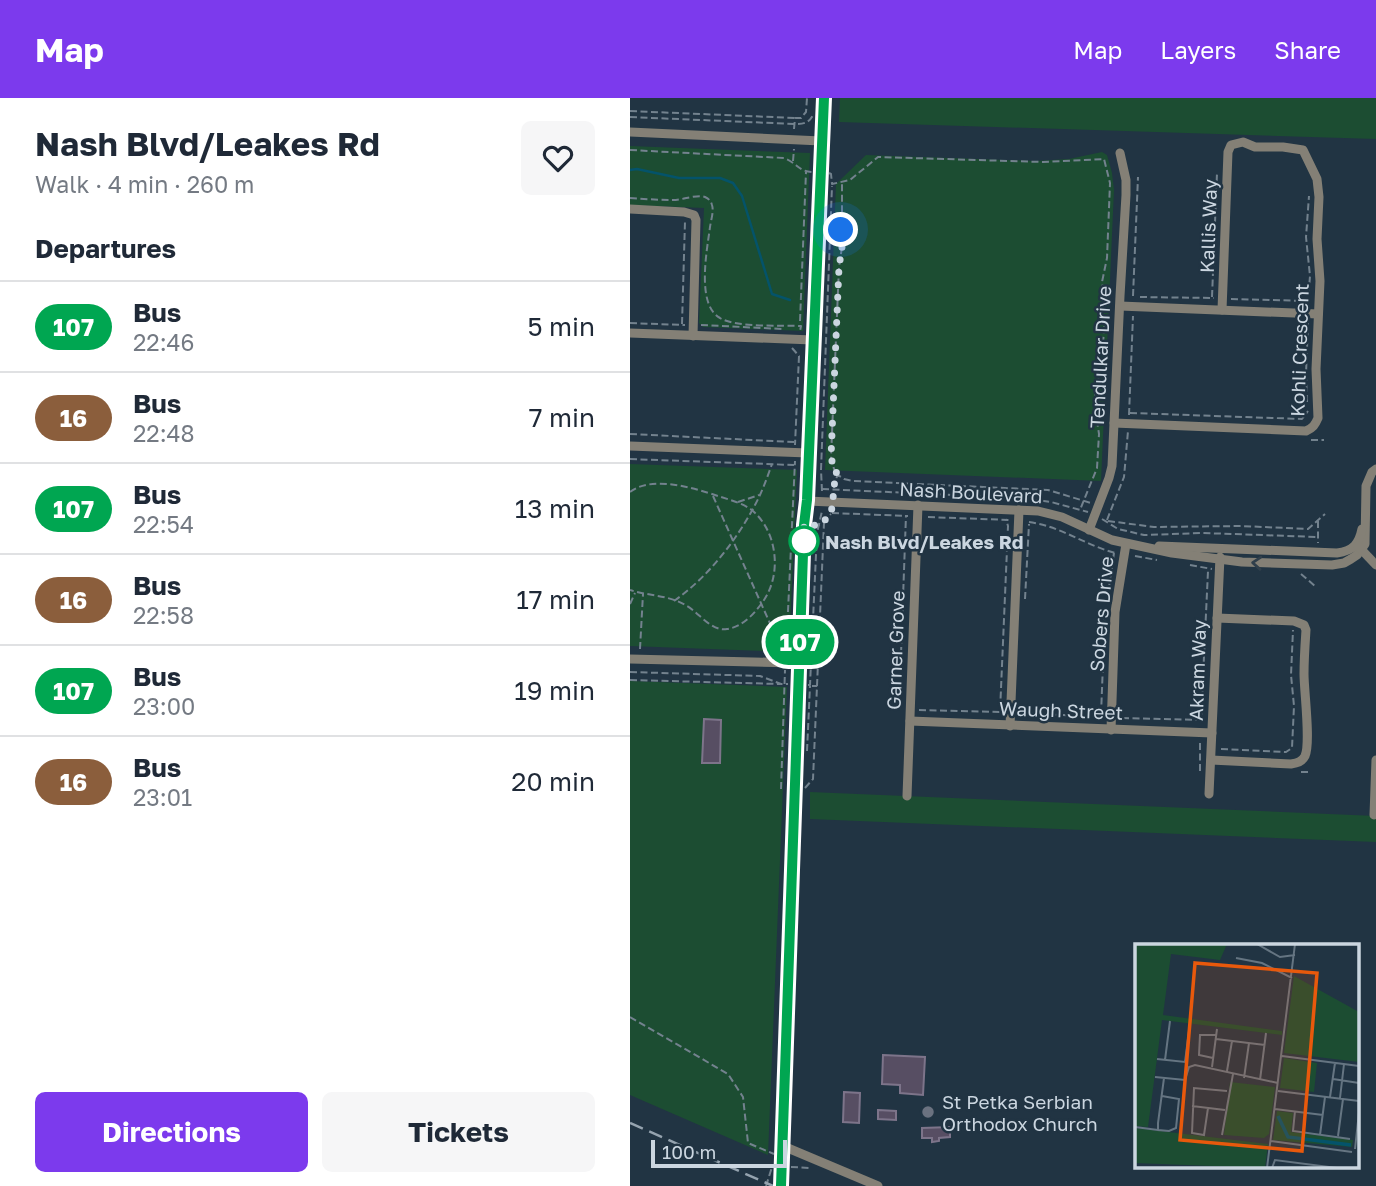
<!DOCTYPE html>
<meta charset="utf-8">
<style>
:root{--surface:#fff;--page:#f6f6f7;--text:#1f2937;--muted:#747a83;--line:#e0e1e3;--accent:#7c3aed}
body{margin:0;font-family:"Golos Text",sans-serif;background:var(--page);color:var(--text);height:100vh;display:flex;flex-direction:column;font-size:26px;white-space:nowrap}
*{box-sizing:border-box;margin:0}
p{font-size:23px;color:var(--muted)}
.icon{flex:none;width:38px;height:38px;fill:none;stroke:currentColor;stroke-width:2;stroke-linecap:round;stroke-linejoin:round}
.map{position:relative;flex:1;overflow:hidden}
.sheet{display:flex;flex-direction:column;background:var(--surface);width:630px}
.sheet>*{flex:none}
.badge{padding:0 14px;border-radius:23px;font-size:24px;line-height:46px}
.scale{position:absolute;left:21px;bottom:18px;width:136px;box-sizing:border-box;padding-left:7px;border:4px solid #cbd6e0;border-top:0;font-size:19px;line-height:24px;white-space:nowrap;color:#cbd6e0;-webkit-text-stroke:5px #213443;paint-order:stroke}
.you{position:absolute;width:35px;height:35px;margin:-18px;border:5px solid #fff;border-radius:50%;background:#1a73e8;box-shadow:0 0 0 10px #1a73e833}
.map>.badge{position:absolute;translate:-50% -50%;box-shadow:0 0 0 4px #fff}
h2{padding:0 35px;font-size:26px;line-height:63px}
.round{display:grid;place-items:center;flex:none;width:74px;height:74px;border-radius:10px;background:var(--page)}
.summary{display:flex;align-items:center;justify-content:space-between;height:119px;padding:0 35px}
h1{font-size:33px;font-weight:700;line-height:52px}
.action{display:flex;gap:14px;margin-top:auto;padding:14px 35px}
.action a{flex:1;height:80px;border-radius:10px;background:var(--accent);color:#fff;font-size:28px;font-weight:700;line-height:80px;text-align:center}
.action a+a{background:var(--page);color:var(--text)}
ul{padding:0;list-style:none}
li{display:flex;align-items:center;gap:21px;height:91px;padding:0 35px;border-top:2px solid var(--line)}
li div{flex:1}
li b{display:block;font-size:26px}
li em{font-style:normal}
li .badge{min-width:77px;font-weight:700;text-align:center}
header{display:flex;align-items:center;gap:42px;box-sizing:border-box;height:98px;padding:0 35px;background:var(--accent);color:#fff}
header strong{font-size:33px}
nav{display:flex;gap:38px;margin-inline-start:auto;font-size:24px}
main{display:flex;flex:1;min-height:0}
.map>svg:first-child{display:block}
</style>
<header>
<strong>Map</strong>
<nav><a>Map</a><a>Layers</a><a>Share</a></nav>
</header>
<main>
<section class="sheet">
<div class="summary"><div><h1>Nash Blvd/Leakes Rd</h1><p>Walk · 4 min · 260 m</p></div><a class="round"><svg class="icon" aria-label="heart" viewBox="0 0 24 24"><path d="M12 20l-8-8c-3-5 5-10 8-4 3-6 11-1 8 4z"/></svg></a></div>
<h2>Departures</h2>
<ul>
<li><span class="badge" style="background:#00a651;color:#fff">107</span><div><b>Bus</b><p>22:46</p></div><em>5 min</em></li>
<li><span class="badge" style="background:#8b5e3c;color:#fff">16</span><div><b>Bus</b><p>22:48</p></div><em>7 min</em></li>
<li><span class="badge" style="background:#00a651;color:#fff">107</span><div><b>Bus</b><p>22:54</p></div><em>13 min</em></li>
<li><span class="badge" style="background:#8b5e3c;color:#fff">16</span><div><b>Bus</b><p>22:58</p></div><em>17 min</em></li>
<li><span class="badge" style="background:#00a651;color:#fff">107</span><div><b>Bus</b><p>23:00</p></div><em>19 min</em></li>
<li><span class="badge" style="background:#8b5e3c;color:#fff">16</span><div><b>Bus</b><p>23:01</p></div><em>20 min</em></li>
</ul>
<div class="action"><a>Directions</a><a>Tickets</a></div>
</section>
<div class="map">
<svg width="746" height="1088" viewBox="0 0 746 1088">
<rect width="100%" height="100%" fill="#213443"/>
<g fill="#1c4d32">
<polygon points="210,0 746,0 746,41 209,24"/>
<polygon points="0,48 180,55 173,233 73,229 69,225 74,110 0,107"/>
<polygon points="472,54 477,57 482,75 484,92 471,383 195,372 206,86 236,57 405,63 439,61"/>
<polygon points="0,366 167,372 159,554 0,548"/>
<polygon points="0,583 157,589 138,1057 0,997"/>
<polygon points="180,694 746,718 746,744 180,721"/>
</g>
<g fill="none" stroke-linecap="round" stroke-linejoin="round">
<polyline stroke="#04536a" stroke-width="2.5" points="0,72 7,71 49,80 90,80 103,85 112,98 142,196 160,202"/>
</g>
<g fill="#574e63" stroke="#7d748a" stroke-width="2">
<polygon points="74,621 91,622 90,665 72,665"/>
<polygon points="253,957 295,959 293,997 270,995 270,987 252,986"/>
<polygon points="214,994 230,995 229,1025 213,1024"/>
<polygon points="248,1012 266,1013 266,1022 248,1021"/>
<polygon points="320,1029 320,1039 309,1040 309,1043 302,1044 302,1040 292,1040 292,1030"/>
</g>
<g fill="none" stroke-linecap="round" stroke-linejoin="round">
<g stroke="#73828e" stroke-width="2" stroke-dasharray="7 3.5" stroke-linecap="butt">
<polyline points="0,13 165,20"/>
<path d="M0 19 165 26C174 26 179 25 183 17"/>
<polyline points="164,31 165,20 171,20 176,14 177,0"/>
<path d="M0 52 154 60C167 65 169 74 183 74"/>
<polyline points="163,63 164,51"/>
<polyline points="199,75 201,76 202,86 220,82 248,59 413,64 474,61 480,85 477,160 472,184 475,212 472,265 464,303 469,336 467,370 450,412"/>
<path d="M0 100C14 101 29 102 43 102 53 102 67 96 75 99 79 101 81 103 82 107 84 113 81 122 80 129 77 152 66 207 90 220 106 230 151 227 171 228L170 233"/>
<polyline points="503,198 508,79"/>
<polyline points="510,199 584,200"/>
<polyline points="582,199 587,75"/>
<polyline points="601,201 678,203 680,178 676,139 679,98"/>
<polyline points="170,223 176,74"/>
<polyline points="0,225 55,227"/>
<polyline points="52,226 55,123"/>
<polyline points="71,227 153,231"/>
<polyline points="162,250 169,258 165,347"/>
<polyline points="677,304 676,276 678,225"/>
<polyline points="466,313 477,313"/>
<polyline points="500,315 672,321 678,313"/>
<polyline points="499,317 503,218"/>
<polyline points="0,336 164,344"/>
<polyline points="681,342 694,342"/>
<polyline points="0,361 164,367"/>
<polyline points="207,375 204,371 201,359 209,169 212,149 212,85"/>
<polyline points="204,390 204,384 208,377 214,381 223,383 418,392 461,405"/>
<polyline points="192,391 390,400 421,404 458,414"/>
<polyline points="192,393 191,372 202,88"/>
<path d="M0 394C22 377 64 390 88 398 100 402 113 405 123 413 147 434 152 475 134 502 126 514 113 529 97 531 82 534 69 515 57 508 40 497 18 498 0 492"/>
<polyline points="83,398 147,541 147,554"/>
<polyline points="108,404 129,397"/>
<polyline points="202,415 278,418"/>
<polyline points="298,419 379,422"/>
<polyline points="472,421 488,431 514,437 573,435 688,439"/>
<polyline points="477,422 494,379 498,333"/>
<polyline points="478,423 524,429 611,428 678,431 695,416"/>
<polyline points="688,423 688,445"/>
<path d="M399 424C430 428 455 447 485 455"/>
<path d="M183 428C192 428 195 421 201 416"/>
<polyline points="505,458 527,462"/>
<polyline points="560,467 582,471"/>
<polyline points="671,476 685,488"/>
<polyline points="395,501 399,426"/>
<polyline points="477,502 484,455"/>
<path d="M44 503C78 479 106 443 125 407 132 394 137 380 142 366"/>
<polyline points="0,506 5,495"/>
<polyline points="10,551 13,496"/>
<polyline points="156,556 165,363"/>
<polyline points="271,556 276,417"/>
<polyline points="0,574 130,578 151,586 158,586"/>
<polyline points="0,582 150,586"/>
<polyline points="178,587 180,587 187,435 192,413"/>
<polyline points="187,588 194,425"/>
<polyline points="289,612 370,614 378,428 376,421"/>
<polyline points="391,615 472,619"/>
<polyline points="471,617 475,514"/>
<polyline points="492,620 571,622 578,473"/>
<polyline points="591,651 656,654 662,650 664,608 661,577 663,532"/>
<polyline points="177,653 180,588"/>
<polyline points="570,673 570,642"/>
<polyline points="671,674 680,674"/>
<polyline points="175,690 183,681 187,588 182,588"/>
<polyline points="151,691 155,572"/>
<polyline points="0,919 98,976 113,999 118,1045 144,1056"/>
<polyline points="161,1069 180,1070"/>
<polyline points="136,1088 142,1069"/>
</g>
<g stroke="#848076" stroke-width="9">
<polyline points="0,34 191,43"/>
<polyline points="0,111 54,114 64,117 66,122 63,238"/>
<polyline points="490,208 688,216"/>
<polyline points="0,235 183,242"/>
<path d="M484 325 676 333C683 330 685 327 688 320L686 271 690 183 687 141 689 99 687 81 673 52 653 49H625L613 44 601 47 598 54 592 212"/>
<polyline points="0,348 178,355"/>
<polyline points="177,403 408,413 432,419 482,442 542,455 612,464 702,467 714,465 721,461 727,457 735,446 736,388 742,374 746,371"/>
<polyline points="459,432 479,380 482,368 490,198 496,97 496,82 490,55"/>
<path d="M529 448 707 455C723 453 729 446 732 431"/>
<polyline points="728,448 746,467"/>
<polyline points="0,561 169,565"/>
<polyline points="280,623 582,635"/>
<polyline points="380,628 389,412"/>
<polyline points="481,632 485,514 496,446"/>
<path d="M581 662 661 666C667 665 672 664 675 658 681 645 674 593 674 576 674 561 675 547 676 532L674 527 664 523 587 520"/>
<polyline points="579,696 590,459"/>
<polyline points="277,698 288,407"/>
<polyline points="744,717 746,662"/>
<polyline points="153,1048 248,1088"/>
<polyline points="151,1088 175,427 177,403 194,0"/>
</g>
<polyline stroke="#95a3af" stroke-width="2.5" stroke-dasharray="14 7" stroke-linecap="butt" points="0,1025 143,1088"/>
</g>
<defs><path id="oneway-chevron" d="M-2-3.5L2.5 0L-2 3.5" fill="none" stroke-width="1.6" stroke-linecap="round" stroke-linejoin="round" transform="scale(1.75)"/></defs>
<use stroke="#303f4b" href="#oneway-chevron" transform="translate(627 465) rotate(-176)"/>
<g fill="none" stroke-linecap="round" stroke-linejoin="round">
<g stroke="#fff" stroke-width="16">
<polyline id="line" points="151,1088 174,427 177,402 194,0"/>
</g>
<use href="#line" stroke="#00a651" stroke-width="10"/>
<path stroke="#cbd6e0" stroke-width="7" stroke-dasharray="0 12.6" d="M174 443 173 455 174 427C185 428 189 428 196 421 208 409 199 391 208 377L204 371 201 359 209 169 212 149 211 132"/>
</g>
<circle fill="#fff" stroke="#00a651" stroke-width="3.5" cx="174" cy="443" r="14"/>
<circle fill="#6b7280" stroke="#213443" stroke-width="2.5" cx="298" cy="1014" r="7"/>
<g text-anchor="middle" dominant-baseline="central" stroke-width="5" stroke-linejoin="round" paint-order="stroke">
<g font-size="19" fill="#cbd6e0" stroke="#213443">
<text transform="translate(578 128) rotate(-88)">Kallis Way</text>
<text transform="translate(669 252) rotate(-88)">Kohli Crescent</text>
<text transform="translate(470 259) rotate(-87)">Tendulkar Drive</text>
<text transform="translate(341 394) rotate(3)">Nash Boulevard</text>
<text transform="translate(471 516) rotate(-85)">Sobers Drive</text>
<text transform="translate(265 552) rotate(-88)">Garner Grove</text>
<text transform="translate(567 572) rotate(-88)">Akram Way</text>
<text transform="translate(431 612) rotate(2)">Waugh Street</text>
</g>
<g font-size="19" font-weight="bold" fill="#cbd6e0" stroke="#213443" text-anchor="start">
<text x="195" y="443">Nash Blvd/Leakes Rd</text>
</g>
<g font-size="19" fill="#cbd6e0" stroke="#213443" text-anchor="start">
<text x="312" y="1003">St Petka Serbian<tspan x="312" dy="22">Orthodox Church</tspan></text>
</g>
</g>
<g transform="translate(505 846)">
<rect width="224" height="224" fill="#213443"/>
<path d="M0 0H92L85 16 36 10 28 71 147 87V91L27 76 13 183 0 182ZM159 32 224 68V118L149 109ZM149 114 182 119 179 148 145 144ZM95 138 140 143 134 190 129 194 89 191ZM142 167 158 169 156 188 218 196 217 203 138 196ZM0 184 133 200 130 224 0 219Z" fill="#1c4d32"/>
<path fill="none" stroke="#04536a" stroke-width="3.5" d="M143 172 153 193 216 201"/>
<path fill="none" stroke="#657582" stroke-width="2" d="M122 0 145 13 160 11M101 14 127 19 157 34M81 95 130 101M147 112 224 122M78 114 64 111 65 91H81M22 115 50 118 55 79M30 116 35 77M77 123 82 85M92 127 97 97M20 133 50 136 54 123 60 121 143 139M109 134 114 99M198 135 224 139M125 136 131 89M143 147 224 157M27 152 44 155 41 184 34 187 23 186V179L29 134M195 153 200 119M205 154 209 120M57 162 90 166M73 164 69 191 57 189 59 144 92 147M140 165 188 171M160 167 158 187 215 195M0 183 23 186M87 191 98 130M185 191 190 153M203 192 208 155M136 197 217 208M220 205 224 168M132 224 160 0M137 224 140 216 202 224"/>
<path fill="#e8590c" fill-opacity="0.15" stroke="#e8590c" stroke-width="3.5" d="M60 19 182 29 167 207 45 196Z"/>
<rect width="224" height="224" fill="none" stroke="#cbd6e0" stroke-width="3.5"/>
</g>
</svg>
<div class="scale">100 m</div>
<div class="you" style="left:211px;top:132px"></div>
<b class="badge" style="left:170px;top:544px;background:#00a651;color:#fff">107</b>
</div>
</main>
